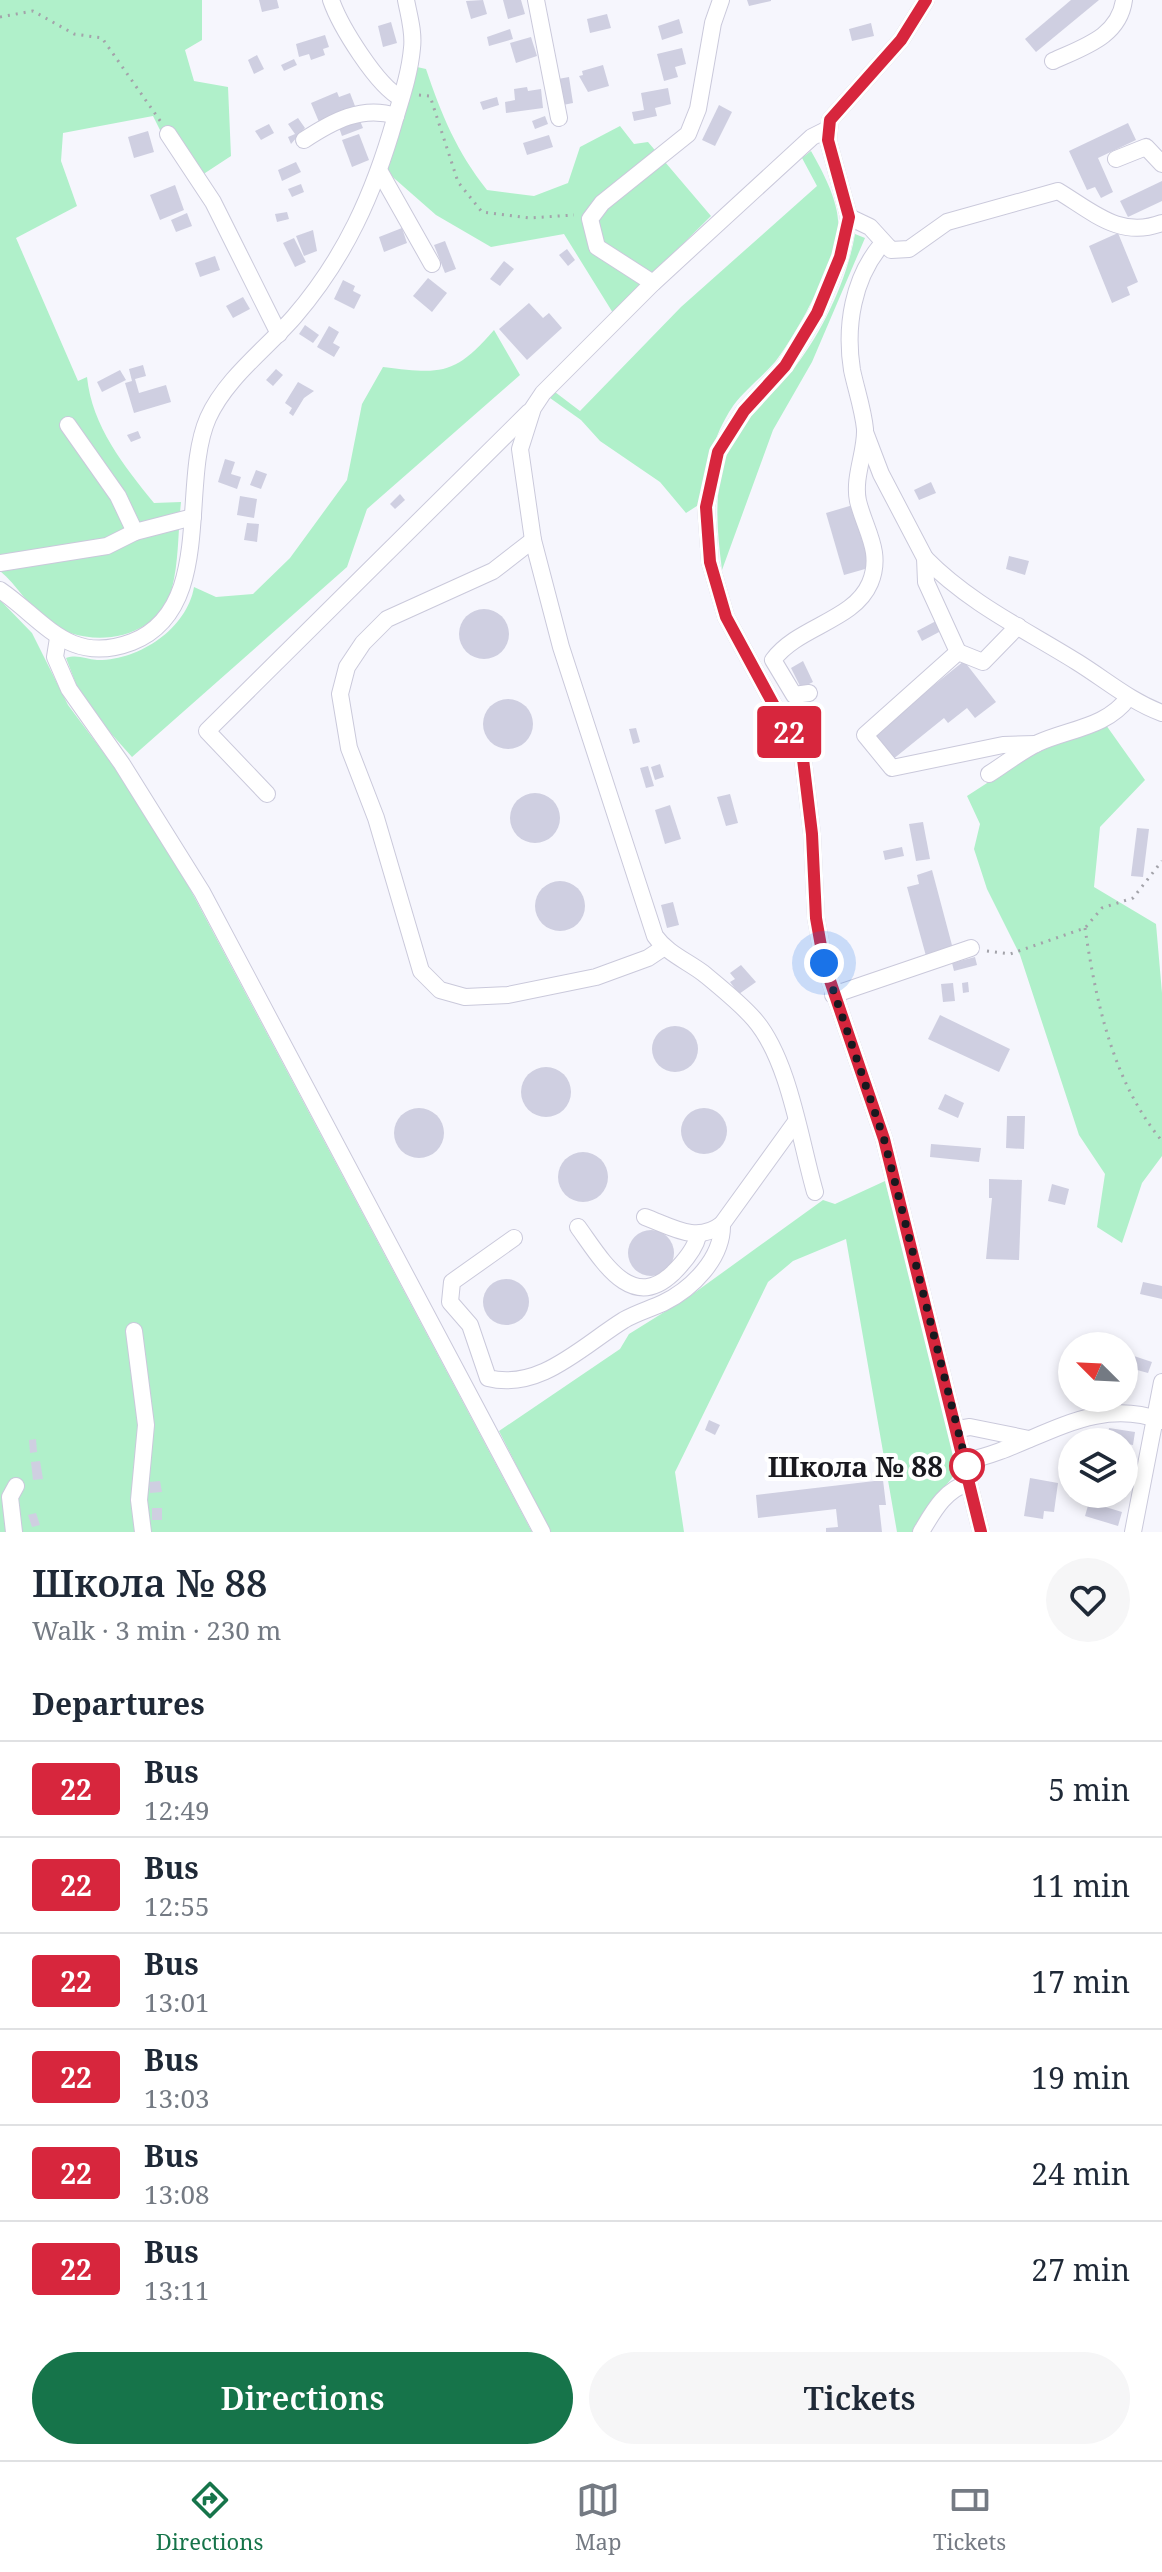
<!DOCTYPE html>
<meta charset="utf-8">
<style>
:root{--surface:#fff;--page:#f6f6f7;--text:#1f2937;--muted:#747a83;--line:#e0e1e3;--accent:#16744a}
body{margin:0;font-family:"Noto Serif",serif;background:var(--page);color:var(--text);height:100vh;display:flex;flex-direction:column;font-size:30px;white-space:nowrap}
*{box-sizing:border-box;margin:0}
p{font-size:26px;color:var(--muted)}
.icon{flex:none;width:44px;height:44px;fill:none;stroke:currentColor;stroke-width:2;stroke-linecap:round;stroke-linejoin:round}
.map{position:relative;height:1532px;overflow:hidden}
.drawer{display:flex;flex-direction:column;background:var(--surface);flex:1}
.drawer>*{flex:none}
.badge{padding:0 16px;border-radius:6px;font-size:28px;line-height:52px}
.needle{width:52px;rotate:294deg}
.fabs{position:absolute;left:1058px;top:1332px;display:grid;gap:16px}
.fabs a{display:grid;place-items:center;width:80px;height:80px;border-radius:50%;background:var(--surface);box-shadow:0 4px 12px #0003;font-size:40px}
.you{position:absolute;width:40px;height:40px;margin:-20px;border:6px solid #fff;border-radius:50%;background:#1a73e8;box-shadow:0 0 0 12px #1a73e833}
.map>.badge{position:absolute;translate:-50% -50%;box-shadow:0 0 0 4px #fff}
h2{padding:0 32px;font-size:30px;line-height:72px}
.round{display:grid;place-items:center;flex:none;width:84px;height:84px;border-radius:42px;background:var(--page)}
.overview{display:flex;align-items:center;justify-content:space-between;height:136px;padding:0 32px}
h1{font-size:38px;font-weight:600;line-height:60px}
.action{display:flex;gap:16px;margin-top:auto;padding:16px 32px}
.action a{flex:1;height:92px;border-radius:48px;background:var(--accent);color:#fff;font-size:32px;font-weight:600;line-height:92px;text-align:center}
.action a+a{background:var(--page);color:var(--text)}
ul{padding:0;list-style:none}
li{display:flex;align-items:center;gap:24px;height:96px;padding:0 32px;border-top:2px solid var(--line)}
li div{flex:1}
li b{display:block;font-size:30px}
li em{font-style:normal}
li .badge{min-width:88px;font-weight:700;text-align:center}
.tab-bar{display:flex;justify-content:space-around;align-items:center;height:112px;border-top:2px solid var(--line);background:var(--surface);font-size:22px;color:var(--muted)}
.tab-bar a{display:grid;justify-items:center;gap:4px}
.tab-bar .current{color:var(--accent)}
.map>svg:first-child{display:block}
</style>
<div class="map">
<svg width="1162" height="1532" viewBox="0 0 1162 1532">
<rect width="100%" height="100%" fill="#f6f6fd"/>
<g fill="#b0f0ca">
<path d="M0 0H202V40L185 50 194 81 228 87 231 156 202 175 165 140 153 116 63 133 61 161 77 206 16 238 78 381 87 377C92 426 124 466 154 503L181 502C178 530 179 561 172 588 158 642 85 651 46 620 28 606 17 585 0 571Z"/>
<path d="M417 67 426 69C441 114 457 152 487 190L534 196 568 183 580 147 620 126 634 144 648 142 711 216 613 313 564 234 491 247 436 215 387 172Z"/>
<path d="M811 151C823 172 841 205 838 231 835 263 796 336 775 362 762 377 745 390 733 406 712 437 707 468 700 504L686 513 660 482 600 441 581 420 550 398 555 392 580 411 681 307 817 186 802 158Z"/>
<path d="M855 234 865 238 812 362 773 430 722 570C717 530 713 493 727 454 739 422 770 398 791 372 821 335 847 281 855 234Z"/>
<path d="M494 330 520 375 367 509 347 567 132 757 83 702 66 658C77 654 86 659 97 660 138 661 187 629 194 587L216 597 253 594 290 558 347 480 362 404 383 367C441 374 454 376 494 330Z"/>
<polygon points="0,600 32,633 68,705 118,772 189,887 532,1532 0,1532"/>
<polygon points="1106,725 1145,780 1100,827 1094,887 1156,924 1162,993 1162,1156 1142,1183 1122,1243 1097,1227 1105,1174 1079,1135 1020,955 987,889 974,849 980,824 967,796 1032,754"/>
<polygon points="885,1181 950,1429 957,1472 937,1496 915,1532 897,1532 846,1239 793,1261 768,1282 675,1472 684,1532 550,1532 499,1431 620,1349 629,1334 690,1296 823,1200 835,1204"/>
</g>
<g fill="#cfcfe1">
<polygon points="259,0 277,0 279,8 262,12"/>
<polygon points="483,0 487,14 471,19 466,1"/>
<polygon points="503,0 521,0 525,14 508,19"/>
<polygon points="747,0 771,0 771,1 749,6"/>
<polygon points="1071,0 1099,0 1036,52 1025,39"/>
<polygon points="607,14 611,28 590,33 587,19"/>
<polygon points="679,19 683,33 662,40 658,26"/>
<polygon points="391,22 397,43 383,47 378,26"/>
<polygon points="871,23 874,36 852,41 849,29"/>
<polygon points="510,29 513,39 489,46 487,37"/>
<polygon points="325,35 329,47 323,49 325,55 311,60 309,54 299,57 296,44"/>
<polygon points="531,37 537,56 516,63 510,43"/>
<polygon points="682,48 686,64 675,67 678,77 664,81 657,54"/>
<polygon points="257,55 264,69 254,74 248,60"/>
<polygon points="294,59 297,65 284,71 281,65"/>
<polygon points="603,65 609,86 588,92 579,76 583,75 582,71"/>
<polygon points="569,77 573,103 563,105 558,79"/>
<polygon points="527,87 528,91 541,89 543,108 506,113 505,102 515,100 514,89"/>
<polygon points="668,88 671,104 655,108 657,116 634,121 632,112 644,110 641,93"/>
<polygon points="337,92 339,97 350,93 355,106 319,122 311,103"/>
<polygon points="497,97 499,105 483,110 480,102"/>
<polygon points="719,105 732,112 715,146 702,140"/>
<polygon points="358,116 363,128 342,136 338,125"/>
<polygon points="545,116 548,124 535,129 532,121"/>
<polygon points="298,118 305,128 291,144 288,137 295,134 288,124"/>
<polygon points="1128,123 1136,140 1098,158 1113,192 1101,198 1095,187 1087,190 1069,151"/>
<polygon points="269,124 274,133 261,140 255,131"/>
<polygon points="148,131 154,152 134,158 128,137"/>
<polygon points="359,134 369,160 352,167 342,140"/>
<polygon points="549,135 553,147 527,155 523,143"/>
<polygon points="296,162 301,172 282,181 278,170"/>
<polygon points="1162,181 1162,201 1128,217 1120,201"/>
<polygon points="301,184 304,192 292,197 288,189"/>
<polygon points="175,185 184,210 160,220 150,195"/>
<polygon points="287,212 289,219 277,222 275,214"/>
<polygon points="187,213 192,226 176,232 171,220"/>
<polygon points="402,228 407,243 384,252 379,237"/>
<polygon points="313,230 317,251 304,256 296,236"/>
<polygon points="1118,233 1138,282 1127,287 1130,295 1112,303 1089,246"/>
<polygon points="294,238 306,262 295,267 283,243"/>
<polygon points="445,241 456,269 445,273 434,245"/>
<polygon points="567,249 575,260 568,266 559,255"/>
<polygon points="215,256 220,270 200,277 195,263"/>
<polygon points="504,261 514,269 500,286 490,279"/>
<polygon points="428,278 447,293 432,312 413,296"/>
<polygon points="343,280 355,286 353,291 361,295 354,309 334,299"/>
<polygon points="243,297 250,309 233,318 226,306"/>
<polygon points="529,303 543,318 549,313 562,328 527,360 499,329"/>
<polygon points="305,325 319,335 313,343 299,334"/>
<polygon points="329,326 339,332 333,343 340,347 334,357 317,347"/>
<polygon points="143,365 146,376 135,379 139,393 166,385 171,402 134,413 125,383 132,381 129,369"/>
<polygon points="276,369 283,375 273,386 266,380"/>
<polygon points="120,370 126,380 102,392 97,382"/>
<polygon points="298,382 314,391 304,398 293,416 289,413 292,408 285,403"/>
<polygon points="138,431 141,438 131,442 127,435"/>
<polygon points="225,459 235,462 231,474 241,477 237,489 218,482"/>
<polygon points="256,470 267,474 261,489 250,485"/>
<polygon points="931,482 936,493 919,500 914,490"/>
<polygon points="400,494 405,500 395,509 390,504"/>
<polygon points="240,496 257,499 254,518 237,515"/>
<polygon points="853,505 872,567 844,575 826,513"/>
<polygon points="247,523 259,524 257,542 244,540"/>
<polygon points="1009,556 1029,561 1025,575 1006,569"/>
<circle cx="484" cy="634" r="25"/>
<polygon points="936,621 941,631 922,641 917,631"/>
<polygon points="803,661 813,682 801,688 791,668"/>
<polygon points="964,661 996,702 975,718 967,708 948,723 944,718 892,760 872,735"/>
<circle cx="508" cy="724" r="25"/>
<polygon points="636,728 640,742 633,744 629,729"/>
<polygon points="660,764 664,777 655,780 651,767"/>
<polygon points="648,766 654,786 646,788 640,768"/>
<circle cx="535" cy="818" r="25"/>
<polygon points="730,794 738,823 726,826 717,797"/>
<polygon points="670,805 681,839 665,844 655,810"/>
<polygon points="923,822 930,859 916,861 909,824"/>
<polygon points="1137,828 1149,829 1143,877 1131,876"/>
<polygon points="902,847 904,856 885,860 883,851"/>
<polygon points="932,870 953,949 926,956 907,887 919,884 917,875"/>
<circle cx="560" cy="906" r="25"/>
<polygon points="673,902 679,925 667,928 661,905"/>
<polygon points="975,957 977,965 954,971 952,963"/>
<polygon points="741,965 756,982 739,994 730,982 735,979 730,973"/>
<polygon points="968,982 969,992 963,993 962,983"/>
<polygon points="953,983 955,1001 943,1002 941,984"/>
<polygon points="940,1015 1010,1049 999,1072 928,1039"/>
<circle cx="675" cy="1049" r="23"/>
<circle cx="546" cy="1092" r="25"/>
<polygon points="945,1094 964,1103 958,1118 938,1109"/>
<circle cx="419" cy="1133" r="25"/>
<circle cx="704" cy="1131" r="23"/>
<polygon points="1007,1116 1025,1116 1024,1149 1006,1148"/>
<polygon points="931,1144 981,1148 979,1162 930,1157"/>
<circle cx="583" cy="1177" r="25"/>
<polygon points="989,1179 1022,1180 1019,1260 986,1259 992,1198 989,1198"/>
<polygon points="1052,1184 1069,1189 1065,1205 1048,1201"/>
<circle cx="651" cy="1253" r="23"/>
<circle cx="506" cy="1302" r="23"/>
<polygon points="1143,1282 1162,1286 1162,1299 1140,1294"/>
<polygon points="1134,1356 1152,1362 1148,1373 1130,1368"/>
<polygon points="709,1420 720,1425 715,1435 705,1430"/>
<polygon points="1109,1428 1135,1432 1133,1445 1107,1441"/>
<polygon points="36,1439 37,1452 30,1453 29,1440"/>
<polygon points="1068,1444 1072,1445 1072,1470 1064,1469"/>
<polygon points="40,1461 43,1479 33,1480 31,1462"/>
<polygon points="1030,1478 1058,1483 1054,1512 1044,1511 1043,1519 1024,1516"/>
<polygon points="883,1480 886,1505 879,1505 882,1532 826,1532 826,1528 838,1527 836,1509 758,1518 756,1495"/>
<polygon points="160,1481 162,1492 150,1493 149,1482"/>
<polygon points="1089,1502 1122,1512 1118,1526 1085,1516"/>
<rect x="152" y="1508" width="10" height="12"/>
<polygon points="36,1513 40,1525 32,1527 28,1515"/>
</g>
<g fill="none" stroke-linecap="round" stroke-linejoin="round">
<g stroke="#cac9db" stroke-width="18">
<g id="minor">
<path d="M331 0C340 26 377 86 401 98"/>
<polyline points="536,0 559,118"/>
<polyline points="926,0 901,40 830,120 828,140 849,217 840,257 817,313 785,366 744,411 718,452 706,507 710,562 726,617 803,759 812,834 816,918 824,963 884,1139 981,1532"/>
<path d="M1053 61C1083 47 1119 37 1124 0"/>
<polyline points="168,134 213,202 279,334"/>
<path d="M304 140C333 121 362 105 396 116"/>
<polyline points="1116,159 1146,147 1162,164"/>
<polyline points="380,172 432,264"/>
<path d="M849 217 870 227 891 250 909 249 947 222 1058 191C1093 212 1120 239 1162 223"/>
<polyline points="653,283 597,247 590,219 602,203 688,134 698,109 713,23 721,0"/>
<polyline points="68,425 118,496 135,532"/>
<polyline points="865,432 881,474 925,558 926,582 958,652 865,735 892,768 1003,745 1036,744"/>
<polyline points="533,540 493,571 387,619 363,643 347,667 340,694 349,748 376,818 421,971 440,990 465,997 508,995 596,977 648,958 663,948"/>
<path d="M925 558C969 603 1024 629 1077 662 1106 680 1130 701 1162 713"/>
<polyline points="0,563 107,546 135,532 193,517"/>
<path d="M0 590C44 620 69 666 132 642 216 609 179 484 208 418 226 378 266 349 294 317 345 258 374 193 395 119 402 96 410 72 412 48 414 32 409 16 406 0"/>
<polyline points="58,638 55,657 69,689 122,764 202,892 542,1532"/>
<polyline points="958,652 983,662 1018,626"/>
<path d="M809 693 794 695 773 660C798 626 854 621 870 583 883 552 865 530 858 501 853 477 866 452 865 429 863 409 856 389 852 370 845 326 853 278 882 244"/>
<path d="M989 774C1005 764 1021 751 1038 743 1069 729 1107 727 1128 698"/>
<polyline points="267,794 207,731 529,412"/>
<polyline points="833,995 971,948"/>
<path d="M815 1192C800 1140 789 1059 754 1019 740 1003 720 987 703 973 687 961 667 953 655 936L561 647 533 540 520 449 533 408 543 393 653 283 812 137 828 129"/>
<path d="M645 1217C672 1227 697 1244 722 1224L795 1123"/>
<path d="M578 1227C602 1260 631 1313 673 1273 683 1263 695 1249 698 1236"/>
<path d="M514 1238 452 1282 450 1302 470 1325 488 1378C540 1391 582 1346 624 1320 636 1313 650 1309 663 1303 692 1289 723 1258 722 1224"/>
<polyline points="134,1331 146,1425 139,1500 143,1532"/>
<polyline points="958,1429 970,1427 1029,1439"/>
<path d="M966 1461C1033 1448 1091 1393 1162 1421"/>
<polyline points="14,1532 10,1497 16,1486"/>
<path d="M921 1532C933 1512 945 1489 969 1483"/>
<polyline points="1133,1532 1162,1382"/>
</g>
</g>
<g stroke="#a3a3aa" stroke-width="3" stroke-dasharray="2 6" stroke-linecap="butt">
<polyline points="0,17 33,11 74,34 102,38 161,122"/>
<polyline points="419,95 430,96 458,182 482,212 529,218 574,215"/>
<path d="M1085 928C1096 1002 1113 1082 1162 1141"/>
<polyline points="987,951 1010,954 1085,928 1102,908 1133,898 1162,861"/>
</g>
<use href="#minor" stroke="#fff" stroke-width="16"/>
</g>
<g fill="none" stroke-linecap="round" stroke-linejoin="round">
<g stroke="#fff" stroke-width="18">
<polyline id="line" points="926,0 901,40 830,120 828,140 849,217 840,257 817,313 785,366 744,411 718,452 706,507 710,562 726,617 803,759 812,834 816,918 824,963 884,1139 981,1532"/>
</g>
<use href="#line" stroke="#d7263d" stroke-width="12"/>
<polyline stroke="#19191f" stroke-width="8" stroke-dasharray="0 14.4" points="824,963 884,1139 967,1466"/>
</g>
<circle fill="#fff" stroke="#d7263d" stroke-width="4" cx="967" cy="1466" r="16"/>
<g text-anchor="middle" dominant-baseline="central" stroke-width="8" stroke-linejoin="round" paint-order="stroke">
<g font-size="28" font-weight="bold" fill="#19191f" stroke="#fff" text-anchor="end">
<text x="943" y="1466">Школа № 88</text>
</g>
</g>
</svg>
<div class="fabs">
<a><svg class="needle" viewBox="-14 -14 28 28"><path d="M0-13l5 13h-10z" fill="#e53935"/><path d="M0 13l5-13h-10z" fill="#747a83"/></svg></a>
<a><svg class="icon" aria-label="layers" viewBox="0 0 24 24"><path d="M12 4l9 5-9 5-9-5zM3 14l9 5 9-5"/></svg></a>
</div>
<div class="you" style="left:824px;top:963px"></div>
<b class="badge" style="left:789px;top:732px;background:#d7263d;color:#fff">22</b>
</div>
<section class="drawer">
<div class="overview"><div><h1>Школа № 88</h1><p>Walk · 3 min · 230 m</p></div><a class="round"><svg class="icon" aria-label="heart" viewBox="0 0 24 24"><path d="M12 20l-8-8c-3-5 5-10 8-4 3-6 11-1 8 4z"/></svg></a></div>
<h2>Departures</h2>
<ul>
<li><span class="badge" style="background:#d7263d;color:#fff">22</span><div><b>Bus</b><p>12:49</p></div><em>5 min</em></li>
<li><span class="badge" style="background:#d7263d;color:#fff">22</span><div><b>Bus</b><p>12:55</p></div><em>11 min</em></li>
<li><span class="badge" style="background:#d7263d;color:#fff">22</span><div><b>Bus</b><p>13:01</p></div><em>17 min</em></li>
<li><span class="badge" style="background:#d7263d;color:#fff">22</span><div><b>Bus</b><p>13:03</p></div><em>19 min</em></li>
<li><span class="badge" style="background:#d7263d;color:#fff">22</span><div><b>Bus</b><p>13:08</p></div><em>24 min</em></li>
<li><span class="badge" style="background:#d7263d;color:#fff">22</span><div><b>Bus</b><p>13:11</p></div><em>27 min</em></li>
</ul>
<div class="action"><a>Directions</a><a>Tickets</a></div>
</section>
<nav class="tab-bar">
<a class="current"><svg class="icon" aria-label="directions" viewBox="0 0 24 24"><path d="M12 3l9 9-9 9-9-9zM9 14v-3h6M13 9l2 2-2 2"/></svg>Directions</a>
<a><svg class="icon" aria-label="map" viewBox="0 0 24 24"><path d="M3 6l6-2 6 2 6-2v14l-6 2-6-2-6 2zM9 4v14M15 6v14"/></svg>Map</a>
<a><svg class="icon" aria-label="tickets" viewBox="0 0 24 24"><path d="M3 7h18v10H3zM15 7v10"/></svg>Tickets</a>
</nav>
